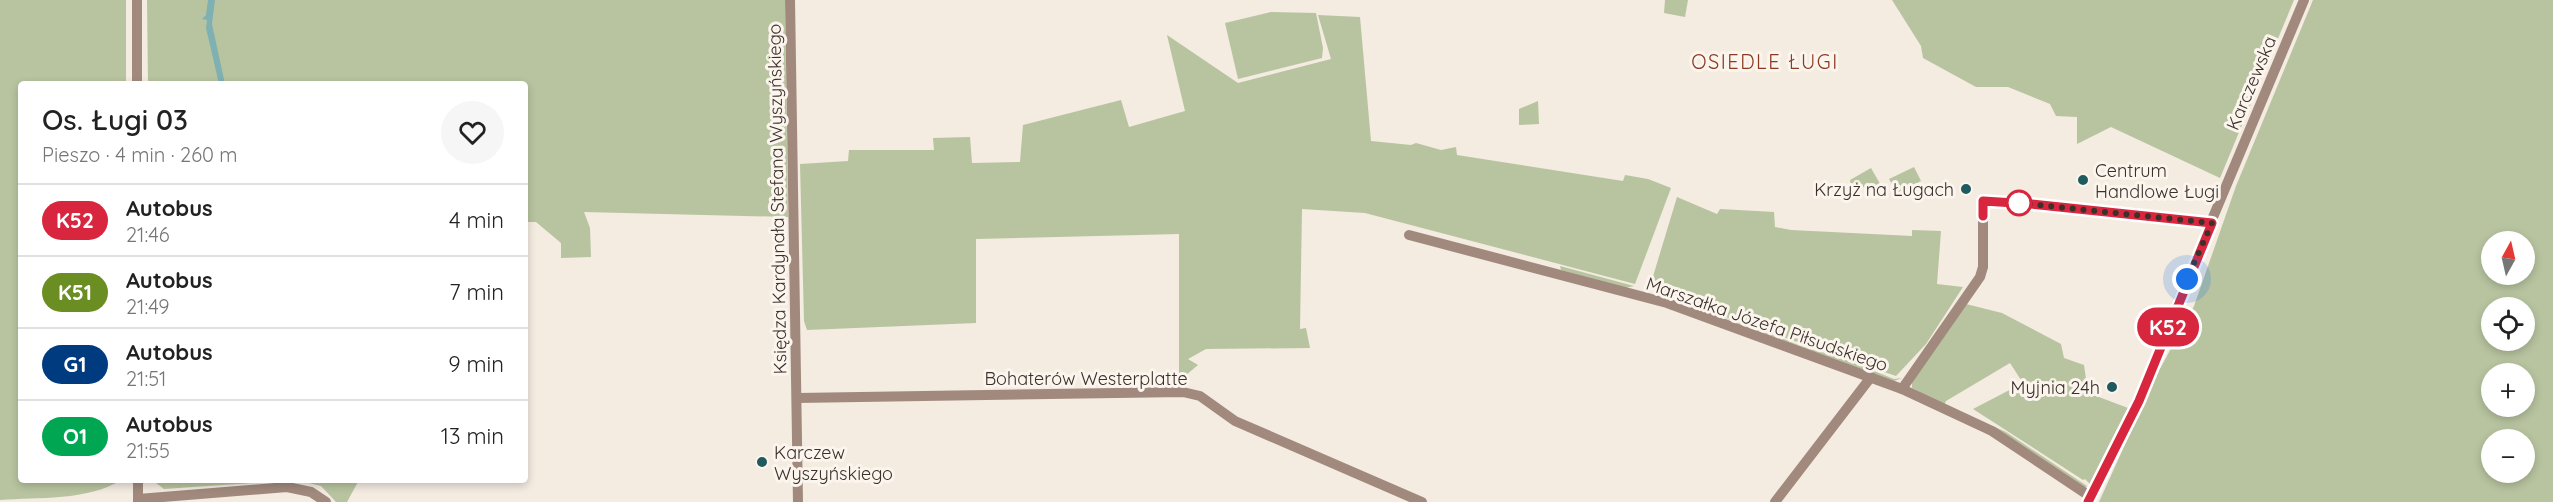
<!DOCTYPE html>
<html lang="pl">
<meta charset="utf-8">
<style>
:root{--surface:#fff;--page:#f6f6f6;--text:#222;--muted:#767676;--line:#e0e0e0}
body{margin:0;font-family:Quicksand,sans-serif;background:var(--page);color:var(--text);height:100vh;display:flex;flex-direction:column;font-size:22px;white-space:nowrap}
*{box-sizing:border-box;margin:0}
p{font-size:20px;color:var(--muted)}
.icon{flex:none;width:33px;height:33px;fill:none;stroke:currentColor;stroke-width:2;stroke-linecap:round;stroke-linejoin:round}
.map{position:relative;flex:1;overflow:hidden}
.panel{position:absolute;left:18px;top:81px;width:510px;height:402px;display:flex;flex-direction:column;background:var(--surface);border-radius:6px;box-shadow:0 3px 9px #0003}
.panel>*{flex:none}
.badge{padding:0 12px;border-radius:20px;font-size:21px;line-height:39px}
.needle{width:39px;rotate:8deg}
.tools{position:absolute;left:2481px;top:231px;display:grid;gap:12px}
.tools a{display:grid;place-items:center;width:54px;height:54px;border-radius:50%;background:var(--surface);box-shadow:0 3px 9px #0003;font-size:30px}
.you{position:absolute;width:30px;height:30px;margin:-15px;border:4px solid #fff;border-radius:50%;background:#1a73e8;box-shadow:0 0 0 9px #1a73e833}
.map>.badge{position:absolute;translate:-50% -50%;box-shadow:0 0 0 3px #fff}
.round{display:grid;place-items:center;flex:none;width:63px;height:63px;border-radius:32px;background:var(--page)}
.headline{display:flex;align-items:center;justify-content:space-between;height:102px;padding:0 24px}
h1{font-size:28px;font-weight:600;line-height:45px}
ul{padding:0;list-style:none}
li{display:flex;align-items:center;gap:18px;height:72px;padding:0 24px;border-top:2px solid var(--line)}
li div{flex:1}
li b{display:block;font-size:22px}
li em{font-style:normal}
li .badge{min-width:66px;font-weight:700;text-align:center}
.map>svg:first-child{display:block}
</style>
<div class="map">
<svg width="2553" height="502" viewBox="0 0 2553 502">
<rect width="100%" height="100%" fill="#f4ebe1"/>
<g fill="#b8c4a0" fill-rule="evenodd">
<path d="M0 0H126V84H21V480H121C88 501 38 497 0 500Z"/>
<polygon points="147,0 785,0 788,217 584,212 590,228 591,257 561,258 561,243 536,222 525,222 525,84 148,84"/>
<polygon points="1665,0 1688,0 1685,17 1664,13"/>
<polygon points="1892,0 2294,0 2220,178 2111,127 2077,144 2077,117 2056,116 2050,104 2008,87 1976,87 1923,58 1921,46"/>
<path d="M2313 0H2553V502H2099L2155 378 2194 306 2236 186ZM2492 242H2524V274H2492ZM2492 308H2524V340H2492ZM2492 374H2524V406H2492ZM2492 440H2524V472H2492Z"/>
<polygon points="1271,12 1316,13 1323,48 1322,58 1238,79 1225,23"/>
<polygon points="1318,15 1360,17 1371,141 1411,145 1416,143 1441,150 1456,147 1457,155 1623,181 1625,175 1648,179 1671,188 1635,284 1365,213 1302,209 1300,329 1306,328 1310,348 1206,349 1188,359 1198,365 1179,381 1179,234 976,239 976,323 807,330 804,321 800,164 848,161 849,150 934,150 933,138 970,137 972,163 1020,162 1023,125 1121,100 1129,127 1185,111 1167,35 1238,83 1331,59"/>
<polygon points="1538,101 1539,124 1519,125 1519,109"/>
<polygon points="1914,167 1921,181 1897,193 1889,179"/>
<polygon points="1871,168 1883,189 1851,186 1850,180"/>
<path d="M1677 197 1717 214 1720 209 1774 212 1775 227 1791 230 1912 236V230L1941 231 1937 284 1963 287 1926 344 1896 376 1688 304 1789 341C1803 348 1819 351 1835 356 1855 363 1874 371 1894 379L1902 378 1894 381 1861 370 1722 317 1719 319 1684 303 1681 305 1675 301H1680L1653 290 1651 283Z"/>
<polygon points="1560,266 1634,286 1625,288 1561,270"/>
<polygon points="1966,304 2002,313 2061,344 2064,358 2084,365 2087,386 2091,394 2128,408 2091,485 2085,479 2083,480 1973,409 2023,383 2010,363 1946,401 1944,405 1912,388 1912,380"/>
<polygon points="1993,426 2006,432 2087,486 2084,489"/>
<polygon points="152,480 359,480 347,502 336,502 321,486 297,480 164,489"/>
</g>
<polygon fill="#7fb0b2" points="208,0 215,0 212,24 225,84 219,84 206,28 207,20 202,19 206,15"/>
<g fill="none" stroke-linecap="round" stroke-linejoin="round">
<g stroke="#a18a7d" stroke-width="10">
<polyline points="137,0 137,84"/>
<polyline points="790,0 798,502"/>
<polyline points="1409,235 1667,303 1902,389 1992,431 2091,497"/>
<polyline points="1902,389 1980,277 1983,267 1983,201 2212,223"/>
<polyline points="797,398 1183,392 1200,396 1235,421 1422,502"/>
<polyline points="138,480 138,502"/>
<polyline points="138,499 287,487 311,492 326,502"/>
<polyline points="2089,501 2139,401 2175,308 2304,0"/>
<polyline points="1775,502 1871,377"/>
</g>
</g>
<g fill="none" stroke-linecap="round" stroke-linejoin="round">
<g stroke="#fff" stroke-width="14">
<polyline id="line" points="1983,216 1983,201 2031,204 2212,223 2139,401 2088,502"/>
</g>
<use href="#line" stroke="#d7263d" stroke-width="9"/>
<polyline stroke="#3b302b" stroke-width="6" stroke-dasharray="0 10.8" points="2019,203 2212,223 2187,279"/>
</g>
<g fill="#1f5a5e" stroke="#fbf5ee" stroke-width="2">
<circle cx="2083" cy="180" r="6"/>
<circle cx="1966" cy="189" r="6"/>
<circle cx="2112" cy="387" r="6"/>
<circle cx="762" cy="462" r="6"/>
</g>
<circle fill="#fff" stroke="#d7263d" stroke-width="3" cx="2019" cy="203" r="12"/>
<g text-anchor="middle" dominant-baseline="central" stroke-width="6" stroke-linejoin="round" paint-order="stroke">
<g font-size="18" fill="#3b302b" stroke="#fbf5ee">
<text transform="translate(2251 83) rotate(-67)">Karczewska</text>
<text transform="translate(777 199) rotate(-91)">Księdza Kardynała Stefana Wyszyńskiego</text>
<text transform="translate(1767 324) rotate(19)">Marszałka Józefa Piłsudskiego</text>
<text x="1086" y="378">Bohaterów Westerplatte</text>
</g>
<g font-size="18" fill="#3b302b" stroke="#fbf5ee" text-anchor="start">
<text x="2095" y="170">Centrum<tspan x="2095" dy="21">Handlowe Ługi</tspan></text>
<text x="1954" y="189" text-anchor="end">Krzyż na Ługach</text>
<text x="2100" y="387" text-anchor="end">Myjnia 24h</text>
<text x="774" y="452">Karczew<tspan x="774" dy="21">Wyszyńskiego</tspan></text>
</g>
<g font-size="20" letter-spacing="1.5" fill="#8c3b22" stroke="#fbf5ee">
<text x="1765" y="61">OSIEDLE ŁUGI</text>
</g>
</g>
</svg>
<div class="tools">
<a><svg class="needle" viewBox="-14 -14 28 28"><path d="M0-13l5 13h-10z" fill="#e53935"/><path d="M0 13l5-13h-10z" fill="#767676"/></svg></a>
<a><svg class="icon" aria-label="locate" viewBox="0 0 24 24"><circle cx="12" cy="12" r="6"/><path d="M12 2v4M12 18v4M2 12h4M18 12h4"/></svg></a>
<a>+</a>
<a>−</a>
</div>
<div class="you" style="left:2187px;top:279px"></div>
<b class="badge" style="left:2168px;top:327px;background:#d7263d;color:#fff">K52</b>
<section class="panel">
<div class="headline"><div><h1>Os. Ługi 03</h1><p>Pieszo · 4 min · 260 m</p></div><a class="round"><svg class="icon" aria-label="heart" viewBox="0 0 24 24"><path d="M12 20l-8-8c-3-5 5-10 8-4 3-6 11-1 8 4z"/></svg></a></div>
<ul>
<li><span class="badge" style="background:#d7263d;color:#fff">K52</span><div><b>Autobus</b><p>21:46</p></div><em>4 min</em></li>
<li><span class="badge" style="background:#6b8e23;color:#fff">K51</span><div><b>Autobus</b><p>21:49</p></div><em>7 min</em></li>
<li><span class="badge" style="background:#003b80;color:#fff">G1</span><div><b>Autobus</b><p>21:51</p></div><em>9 min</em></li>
<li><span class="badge" style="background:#00a651;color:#fff">O1</span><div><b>Autobus</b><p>21:55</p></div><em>13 min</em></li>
</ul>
</section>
</div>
